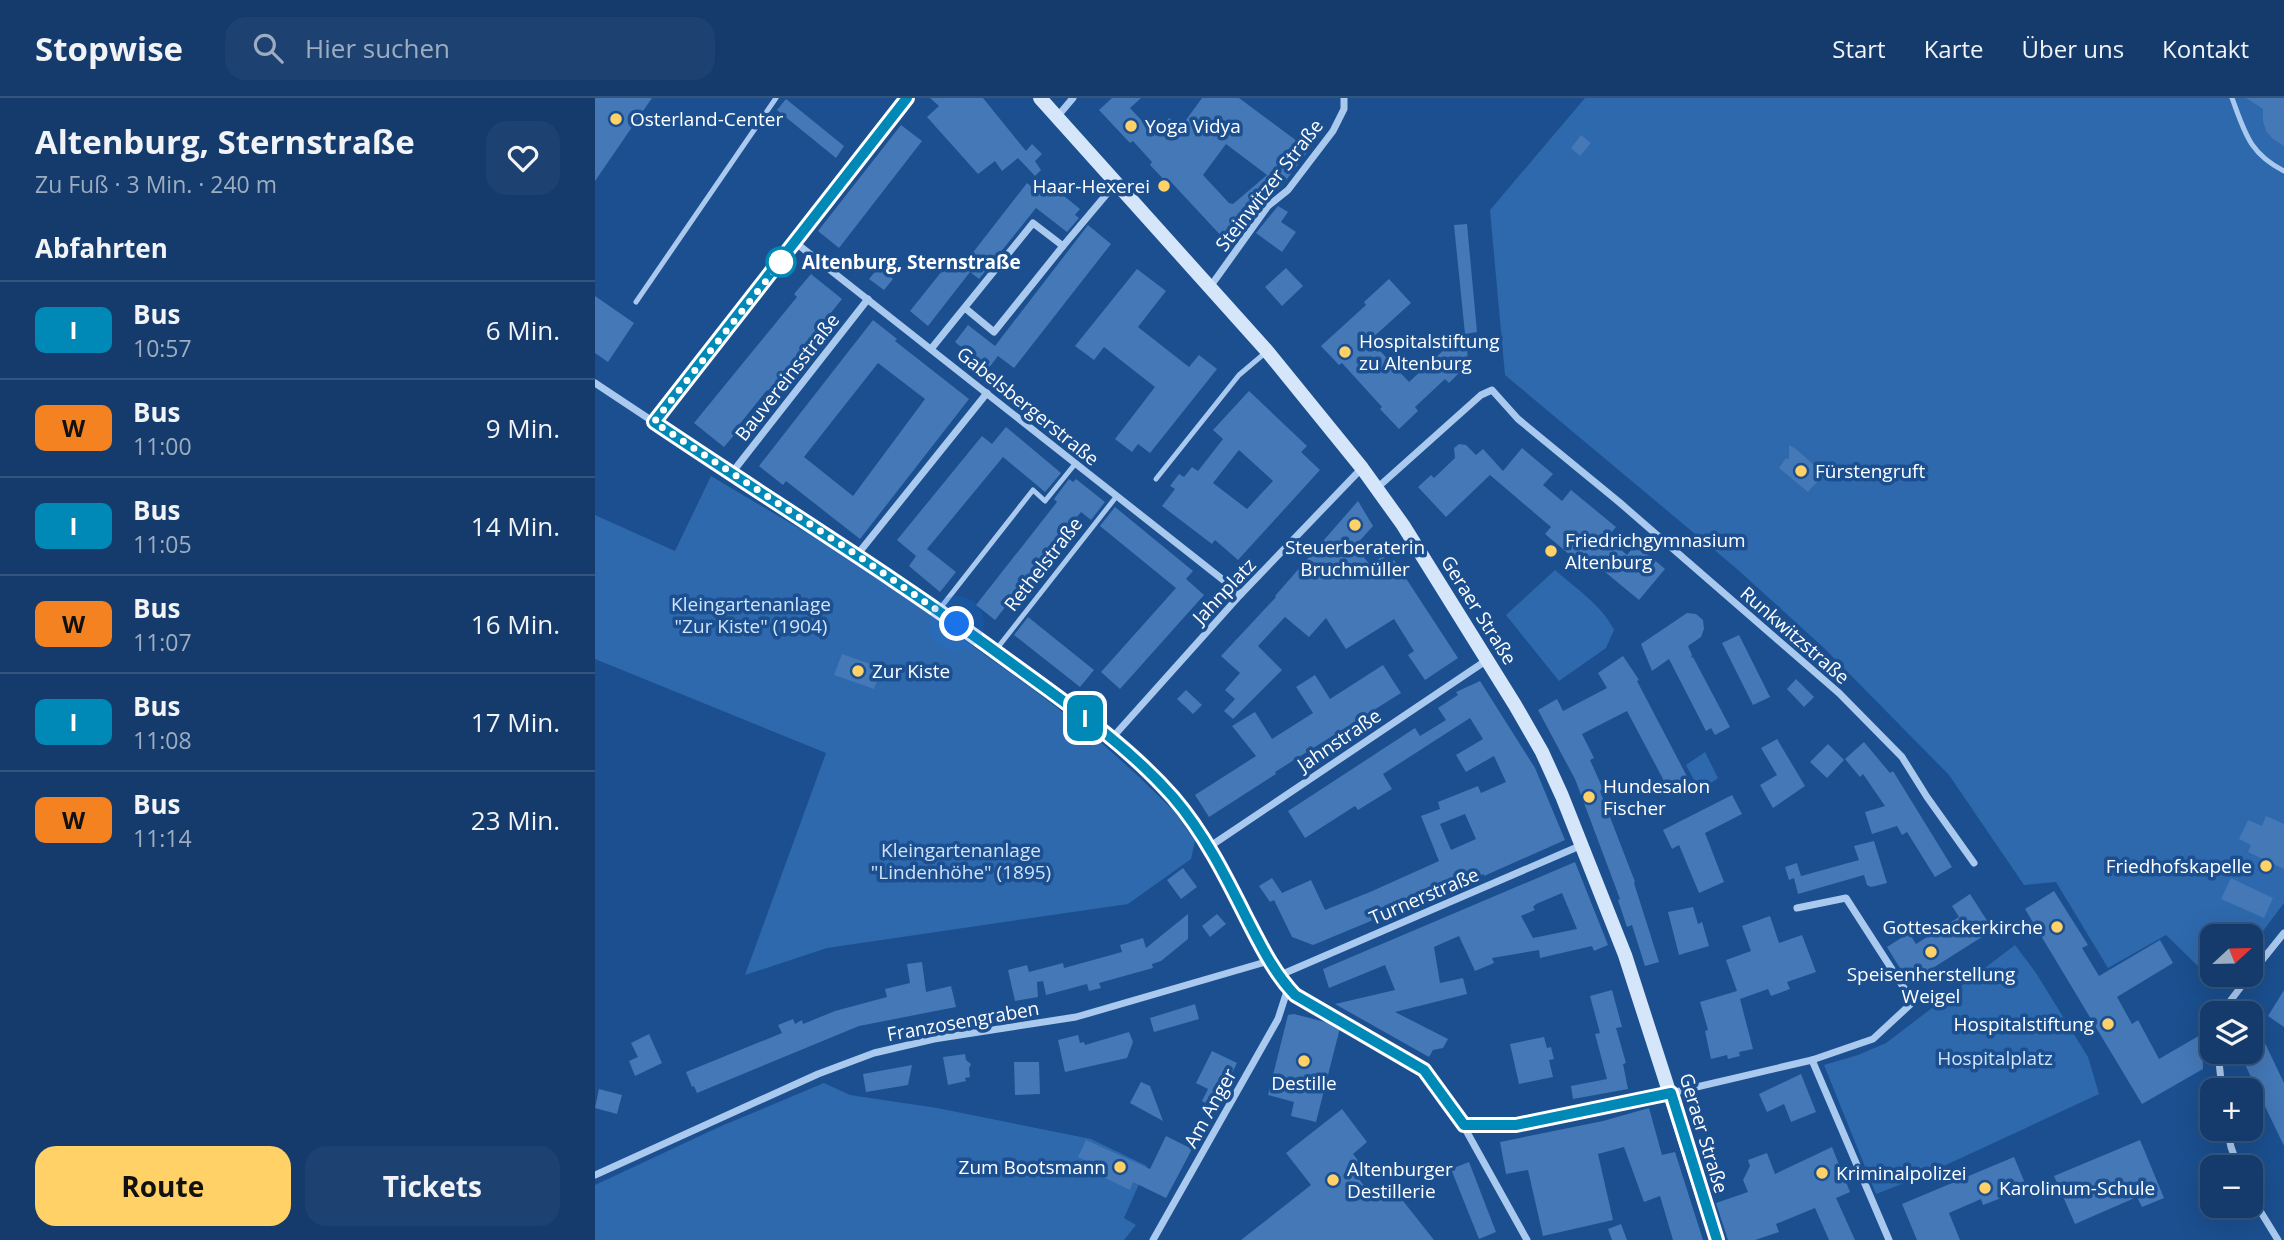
<!DOCTYPE html>
<html lang="de">
<meta charset="utf-8">
<style>
:root{--surface:#143b6b;--page:#1d4271;--text:#f1f3f6;--muted:#9dadc1;--line:#33557e;--accent:#ffd166}
body{margin:0;font-family:"Open Sans",sans-serif;background:var(--page);color:var(--text);height:100vh;display:flex;flex-direction:column;font-size:26px;white-space:nowrap}
*{box-sizing:border-box;margin:0}
p{font-size:23px;color:var(--muted)}
.icon{flex:none;width:38px;height:38px;fill:none;stroke:currentColor;stroke-width:2;stroke-linecap:round;stroke-linejoin:round}
.map{position:relative;flex:1;overflow:hidden}
.details{display:flex;flex-direction:column;background:var(--surface);width:595px}
.details>*{flex:none}
.badge{padding:0 14px;border-radius:10px;font-size:24px;line-height:46px}
.needle{width:46px;rotate:68deg}
.tools{position:absolute;left:1605px;top:826px;display:grid;gap:14px}
.tools a{display:grid;place-items:center;width:63px;height:63px;border-radius:14px;background:var(--surface);box-shadow:0 7px 28px #0002,0 0 0 2px var(--line);font-size:35px}
.you{position:absolute;width:35px;height:35px;margin:-18px;border:5px solid #fff;border-radius:50%;background:#1a73e8;box-shadow:0 0 0 10px #1a73e833}
.map>.badge{position:absolute;translate:-50% -50%;box-shadow:0 0 0 4px #fff}
h2{padding:0 35px;font-size:26px;line-height:63px}
.round{display:grid;place-items:center;flex:none;width:74px;height:74px;border-radius:21px;background:var(--page)}
.headline{display:flex;align-items:center;justify-content:space-between;height:119px;padding:0 35px}
h1{font-size:33px;font-weight:700;line-height:52px}
.primary-button{display:flex;gap:14px;margin-top:auto;padding:14px 35px}
.primary-button a{flex:1;height:80px;border-radius:21px;background:var(--accent);color:#111;font-size:28px;font-weight:700;line-height:80px;text-align:center}
.primary-button a+a{background:var(--page);color:var(--text)}
ul{padding:0;list-style:none}
li{display:flex;align-items:center;gap:21px;height:98px;padding:0 35px;border-top:2px solid var(--line)}
li div{flex:1}
li b{display:block;font-size:26px}
li em{font-style:normal}
li .badge{min-width:77px;font-weight:700;text-align:center}
header{display:flex;align-items:center;gap:42px;box-sizing:border-box;height:98px;padding:0 35px;background:var(--surface);border-bottom:2px solid var(--line)}
header strong{font-size:33px}
nav{display:flex;gap:38px;margin-inline-start:auto;font-size:24px}
.search{width:490px;height:63px;background:var(--page);display:flex;align-items:center;gap:18px;box-sizing:border-box;padding:0 24px;border-radius:21px;color:var(--muted);font-size:26px}
main{display:flex;flex:1;min-height:0}
.map>svg:first-child{display:block}
</style>
<header>
<strong>Stopwise</strong>
<div class="search"><svg class="icon" aria-label="search" viewBox="0 0 24 24"><circle cx="10" cy="10" r="6"/><path d="M15 15l6 6"/></svg>Hier suchen</div>
<nav><a>Start</a><a>Karte</a><a>Über uns</a><a>Kontakt</a></nav>
</header>
<main>
<section class="details">
<div class="headline"><div><h1>Altenburg, Sternstraße</h1><p>Zu Fuß · 3 Min. · 240 m</p></div><a class="round"><svg class="icon" aria-label="heart" viewBox="0 0 24 24"><path d="M12 20l-8-8c-3-5 5-10 8-4 3-6 11-1 8 4z"/></svg></a></div>
<h2>Abfahrten</h2>
<ul>
<li><span class="badge" style="background:#0089b6;color:#fff">I</span><div><b>Bus</b><p>10:57</p></div><em>6 Min.</em></li>
<li><span class="badge" style="background:#f58220;color:#111">W</span><div><b>Bus</b><p>11:00</p></div><em>9 Min.</em></li>
<li><span class="badge" style="background:#0089b6;color:#fff">I</span><div><b>Bus</b><p>11:05</p></div><em>14 Min.</em></li>
<li><span class="badge" style="background:#f58220;color:#111">W</span><div><b>Bus</b><p>11:07</p></div><em>16 Min.</em></li>
<li><span class="badge" style="background:#0089b6;color:#fff">I</span><div><b>Bus</b><p>11:08</p></div><em>17 Min.</em></li>
<li><span class="badge" style="background:#f58220;color:#111">W</span><div><b>Bus</b><p>11:14</p></div><em>23 Min.</em></li>
</ul>
<div class="primary-button"><a>Route</a><a>Tickets</a></div>
</section>
<div class="map">
<svg width="1689" height="1142" viewBox="0 0 1689 1142">
<rect width="100%" height="100%" fill="#1b4f8f"/>
<g fill="#2e69ad">
<polygon points="990,0 1689,0 1689,805 1656,849 1656,838 1617,838 1617,877 1634,877 1630,883 1608,873 1571,837 1513,870 1461,784 1429,787 1354,677 1229,550 1142,471 910,277 895,112"/>
<polygon points="116,378 261,464 435,589 500,639 542,677 579,713 600,743 596,761 533,806 232,850 150,877 231,655 0,561 0,417 80,453"/>
<path d="M960 472C980 490 1007 507 1019 532L1011 550 964 583 911 517Z"/>
<polygon points="1110,654 1123,680 1105,693 1091,667"/>
<polygon points="1420,847 1441,875 1493,959 1504,996 1325,1079 1281,1096 1229,967 1263,957 1291,945"/>
<polygon points="229,985 255,997 342,1010 496,1041 552,1068 529,1120 541,1127 529,1142 0,1142 0,1087 124,1029"/>
</g>
<g fill="#4478b7" fill-rule="evenodd">
<polygon points="0,0 57,0 0,83"/>
<polygon points="335,0 388,0 431,53 437,46 447,56 440,63 446,72 440,78 423,60 407,73 400,63 383,76 332,19 344,8"/>
<path d="M517 0H546L535 10 561 38 574 20 586 29 607 0H644L714 52 685 90 668 104 651 128 644 124 630 142 576 84 573 86 555 67 557 64 538 43 535 45 504 12ZM631 46 672 77 638 106 634 105 608 77Z"/>
<polygon points="1651,0 1689,0 1689,48 1678,41 1671,33 1668,23 1668,11"/>
<polygon points="191,1 249,48 241,60 182,12"/>
<polygon points="306,27 327,43 244,150 223,133"/>
<polygon points="986,37 996,45 985,58 976,50"/>
<polygon points="432,85 449,99 458,89 485,111 480,117 484,120 472,134 441,110 384,181 375,174 333,228 315,213 359,158 369,166"/>
<polygon points="683,108 693,114 686,124 701,134 687,154 661,135"/>
<polygon points="872,126 882,234 870,236 859,127"/>
<polygon points="493,127 516,146 419,270 403,258 393,271 360,244 373,227 400,248"/>
<polygon points="284,169 298,181 289,192 274,181"/>
<polygon points="691,170 708,188 687,208 670,189"/>
<polygon points="542,171 571,193 543,229 594,269 604,257 622,271 555,355 543,346 537,354 520,341 560,289 509,249 499,262 480,248"/>
<polygon points="216,176 247,201 222,232 224,234 199,267 175,295 172,292 144,327 146,329 129,349 99,325 202,199 199,196"/>
<polygon points="794,181 816,205 775,242 814,284 850,251 872,249 873,266 854,285 850,281 820,309 823,313 804,331 785,311 787,309 747,265 744,267 726,248 771,207 769,204"/>
<polygon points="0,198 39,225 13,264 0,255"/>
<path d="M278 222 302 241 300 243 374 301 265 441 191 383 188 387 164 368ZM283 265 330 301 258 398 209 359Z"/>
<path d="M654 293 712 348 706 354 725 372 643 462 620 442 617 446 567 408 580 391 575 388 584 376 589 379 597 369 603 373 628 341 618 332ZM644 352 678 383 652 411 618 385Z"/>
<polygon points="411,329 466,375 450,394 408,359 332,451 361,474 345,494 314,468 321,458 302,442 387,338 397,346"/>
<polygon points="864,346 871,347 881,357 888,351 908,373 927,350 958,376 948,387 967,403 976,392 1021,429 1012,440 1032,457 1041,446 1070,471 1044,502 987,455 981,462 950,436 956,429 895,377 851,419 823,389 836,377 839,380 860,360 859,350"/>
<polygon points="1194,347 1201,351 1229,376 1213,394 1184,370 1191,360 1194,361"/>
<polygon points="474,381 478,384 481,381 510,404 496,422 486,414 400,522 381,507 462,404 459,401"/>
<polygon points="763,403 778,428 760,448 775,467 788,458 793,465 799,462 863,560 830,582 813,557 819,553 799,521 751,551 731,520 714,539 690,519 663,548 687,572 638,621 629,613 640,601 630,592 645,575 626,558 681,499 680,498"/>
<polygon points="520,409 598,473 591,481 609,497 525,591 506,574 581,490 505,428"/>
<polygon points="1092,515 1101,516 1108,522 1109,531 1106,539 1093,548 1097,557 1096,560 1098,559 1135,629 1120,637 1116,630 1111,633 1074,561 1057,573 1046,546"/>
<polygon points="433,519 499,572 485,589 419,537"/>
<polygon points="1144,537 1175,599 1158,607 1127,545"/>
<polygon points="247,556 287,570 279,591 239,577"/>
<polygon points="1028,558 1044,582 1042,583 1097,688 1077,698 1032,613 987,636 999,660 995,662 1008,691 1005,693 1040,784 1039,785 1064,864 1050,868 1037,827 1032,829 1023,802 1025,801 980,681 943,612 962,601 968,613 1012,590 1003,575"/>
<polygon points="788,567 806,595 680,674 681,676 614,719 600,697 661,658 637,628 660,614 677,641 718,615 701,589 720,577 735,601"/>
<polygon points="1201,581 1219,599 1209,609 1192,591"/>
<path d="M885 583 940 670 970 742 889 778V776L718 847 697 839 679 802 675 804 664 788 677 780 687 795 716 782 730 812 775 794 844 763 826 718 845 711 843 704 883 688 886 695 911 684 899 658 871 674 861 657 888 641 875 620 788 676 797 691 763 712 760 708 710 740 693 713 820 630 825 638 851 622 843 610 863 597 861 594ZM870 716 881 741 856 752 845 726Z"/>
<polygon points="591,592 607,607 598,616 582,601"/>
<polygon points="1182,641 1210,688 1178,710 1165,687 1182,677 1166,650"/>
<polygon points="1269,644 1295,675 1298,673 1357,769 1340,779 1312,734 1307,737 1302,728 1277,736 1270,714 1290,708 1268,676 1265,679 1250,661"/>
<polygon points="1233,646 1249,662 1232,680 1215,664"/>
<polygon points="1137,697 1147,716 1110,735 1129,784 1104,795 1084,747 1077,751 1068,732"/>
<polygon points="1671,718 1689,726 1689,771 1653,754 1656,747 1644,741 1653,722 1667,728"/>
<polygon points="1279,743 1292,785 1276,789 1272,787 1269,777 1203,796 1199,780 1194,782 1190,769 1202,765 1206,778 1199,780 1264,762 1259,748"/>
<path d="M980 764 1013 847 999 853 997 848 945 860 944 852 897 860 899 865 880 873 864 838 839 849 845 885 868 880 872 896 800 914 853 941 848 950 838 952 834 959 740 906 800 892 790 867 734 890 728 871ZM967 795 982 831 938 840 926 818 940 812 938 809 941 806Z"/>
<polygon points="588,770 602,789 586,801 572,782"/>
<polygon points="1636,780 1678,800 1669,820 1626,801"/>
<polygon points="1459,793 1493,847 1487,850 1504,878 1565,842 1578,865 1522,899 1537,926 1543,922 1564,961 1607,936 1608,971 1547,1006 1430,811"/>
<polygon points="1375,796 1398,832 1314,885 1292,849 1314,835 1321,846 1364,819 1357,808"/>
<polygon points="1098,809 1103,826 1107,824 1114,848 1084,857 1073,814"/>
<polygon points="593,816 593,841 566,863 557,866 558,870 504,885 506,890 494,893 492,886 451,897 448,883 442,884 443,899 420,903 413,872 432,867 434,874 468,865 469,870 527,854 525,847 548,840 551,850"/>
<polygon points="622,816 631,826 615,839 607,828"/>
<polygon points="1175,818 1184,845 1207,837 1221,874 1192,884 1195,891 1176,898 1173,891 1145,901 1158,951 1144,954 1145,958 1133,961 1132,957 1116,961 1110,933 1113,932 1105,904 1142,893 1131,862 1156,853 1147,828"/>
<polygon points="327,864 331,894 356,888 361,909 264,928 102,995 99,988 97,989 91,974 187,935 183,927 198,921 200,926 207,922 208,926 240,913 292,899 290,891 315,885 312,866"/>
<polygon points="1017,892 1027,929 1021,930 1031,965 1028,966 1033,991 978,1001 976,988 1012,981 1000,936 1005,935 995,898"/>
<polygon points="1689,892 1689,929 1673,918"/>
<polygon points="600,906 604,921 559,934 555,920"/>
<polygon points="699,916 738,926 745,930 721,1024 696,1018 699,1004 673,997 693,917"/>
<polygon points="534,934 538,944 532,960 470,974 463,942 483,937 485,945 489,944 490,947"/>
<polygon points="54,936 67,965 40,978 34,963 43,959 36,945"/>
<polygon points="949,939 952,950 956,949 959,961 954,962 958,979 924,986 915,946"/>
<polygon points="1668,941 1689,985 1689,1048 1644,954 1656,954 1656,947"/>
<polygon points="617,953 642,965 620,1010 607,1003 613,991 601,985"/>
<polygon points="370,956 371,962 376,966 374,970 375,979 370,980 371,983 353,987 348,959"/>
<polygon points="419,964 444,964 445,996 420,997"/>
<polygon points="317,967 313,987 271,994 268,976"/>
<polygon points="1206,976 1221,1014 1196,1024 1189,1006 1172,1014 1164,996"/>
<polygon points="546,984 555,988 568,1023 535,1005"/>
<polygon points="4,991 27,997 22,1016 0,1010"/>
<polygon points="1054,1010 1067,1057 1080,1054 1108,1142 1078,1142 1065,1098 1049,1104 1029,1049 1003,1056 1018,1122 948,1138 933,1072 911,1076 905,1044 1008,1023"/>
<polygon points="747,1011 772,1044 758,1056 768,1069 760,1076 780,1102 797,1089 839,1142 646,1142 716,1087 691,1055"/>
<polygon points="571,1038 597,1051 571,1100 538,1084 535,1092 508,1079 511,1072 483,1059 491,1042 555,1071"/>
<polygon points="1545,1042 1569,1100 1547,1109 1542,1099 1480,1126 1459,1078"/>
<polygon points="1237,1049 1255,1094 1241,1100 1260,1142 1234,1142 1220,1110 1181,1126 1184,1134 1160,1142 1133,1142 1121,1105 1153,1094 1148,1082 1155,1068 1153,1062 1172,1055 1180,1076"/>
<polygon points="1419,1059 1432,1090 1388,1107 1386,1101 1354,1115 1365,1142 1322,1142 1307,1106"/>
<polygon points="874,1064 901,1134 884,1141 856,1071"/>
<polygon points="1026,1126 1032,1142 1017,1142 1013,1131"/>
</g>
<g fill="none" stroke-linecap="round" stroke-linejoin="round">
<g stroke="#a9c9ee" stroke-width="5">
<path d="M1637 0C1650 35 1654 55 1689 73"/>
<polyline points="41,204 181,0"/>
<polyline points="561,381 644,277 670,255"/>
<polyline points="343,513 438,392 450,403 480,366"/>
<polyline points="400,553 521,399"/>
</g>
<g stroke="#a9c9ee" stroke-width="7">
<polyline points="462,19 478,0"/>
<polyline points="201,145 646,496"/>
<polyline points="468,148 521,85"/>
<polyline points="615,189 673,108 693,92 738,33 749,11 749,0"/>
<polyline points="336,251 438,125 468,148 399,234 370,210"/>
<path d="M0 285C120 365 241 443 360 525 433 576 521 632 578 700 609 736 631 780 653 821 667 848 679 875 700 897L829 972 868 1027 932 1142"/>
<polyline points="59,324 312,0"/>
<polyline points="136,376 273,201"/>
<polyline points="782,390 886,297 897,292 923,321 1024,404 1244,595 1307,659 1332,699 1379,765"/>
<polyline points="262,457 392,295"/>
<polyline points="517,640 646,496 767,370"/>
<polyline points="614,749 892,562"/>
<polyline points="1656,876 1689,835"/>
<polyline points="683,878 987,747"/>
<polyline points="1626,915 1655,877"/>
<polyline points="1623,954 1627,992"/>
<polyline points="1217,962 1294,1142"/>
<polyline points="868,1027 921,1027 1076,995 1217,962 1278,941 1318,904 1251,800 1202,810"/>
<polyline points="1632,1031 1636,1049 1643,1069"/>
<polyline points="0,1077 223,976 279,955 339,941 481,919 674,863"/>
<polyline points="1656,1098 1683,1142"/>
<polyline points="558,1142 683,921 693,890"/>
</g>
<polyline stroke="#d6e6fa" stroke-width="14" points="445,0 672,253 767,370 808,427 920,607 947,654 967,698 1030,857 1122,1142"/>
</g>
<g fill="none" stroke-linecap="round" stroke-linejoin="round">
<g stroke="#fff" stroke-width="16">
<path id="line" d="M312 0 59 324C179 405 303 481 419 567 475 608 532 647 578 699 609 735 631 779 652 821 666 848 679 875 700 897L829 972 869 1027H921L1076 995 1122 1142"/>
</g>
<use href="#line" stroke="#0089b6" stroke-width="10"/>
<polyline stroke="#fff" stroke-width="7" stroke-dasharray="0 12.6" points="186,164 59,324 262,457 362,526"/>
</g>
<g fill="#ffd166" stroke="#1b4f8f" stroke-width="2.5">
<circle cx="21" cy="21" r="7"/>
<circle cx="536" cy="28" r="7"/>
<circle cx="569" cy="88" r="7"/>
<circle cx="750" cy="254" r="7"/>
<circle cx="1206" cy="373" r="7"/>
<circle cx="760" cy="427" r="7"/>
<circle cx="956" cy="453" r="7"/>
<circle cx="263" cy="573" r="7"/>
<circle cx="994" cy="699" r="7"/>
<circle cx="1671" cy="768" r="7"/>
<circle cx="1462" cy="829" r="7"/>
<circle cx="1336" cy="854" r="7"/>
<circle cx="1513" cy="926" r="7"/>
<circle cx="709" cy="963" r="7"/>
<circle cx="525" cy="1069" r="7"/>
<circle cx="1227" cy="1075" r="7"/>
<circle cx="738" cy="1082" r="7"/>
<circle cx="1390" cy="1090" r="7"/>
</g>
<circle fill="#fff" stroke="#0089b6" stroke-width="3.5" cx="186" cy="164" r="14"/>
<g text-anchor="middle" dominant-baseline="central" stroke-width="7" stroke-linejoin="round" paint-order="stroke">
<g font-size="19" fill="#fff" stroke="#1b4f8f" text-anchor="start">
<text x="35" y="21">Osterland-Center</text>
<text x="550" y="28">Yoga Vidya</text>
<text x="555" y="88" text-anchor="end">Haar-Hexerei</text>
<text x="764" y="243">Hospitalstiftung<tspan x="764" dy="22">zu Altenburg</tspan></text>
<text x="1220" y="373">Fürstengruft</text>
<text x="970" y="442">Friedrichgymnasium<tspan x="970" dy="22">Altenburg</tspan></text>
<text x="760" y="449" text-anchor="middle">Steuerberaterin<tspan x="760" dy="22">Bruchmüller</tspan></text>
<text x="277" y="573">Zur Kiste</text>
<text x="1008" y="688">Hundesalon<tspan x="1008" dy="22">Fischer</tspan></text>
<text x="1657" y="768" text-anchor="end">Friedhofskapelle</text>
<text x="1448" y="829" text-anchor="end">Gottesackerkirche</text>
<text x="1336" y="876" text-anchor="middle">Speisenherstellung<tspan x="1336" dy="22">Weigel</tspan></text>
<text x="1499" y="926" text-anchor="end">Hospitalstiftung</text>
<text x="709" y="985" text-anchor="middle">Destille</text>
<text x="511" y="1069" text-anchor="end">Zum Bootsmann</text>
<text x="752" y="1071">Altenburger<tspan x="752" dy="22">Destillerie</tspan></text>
<text x="1241" y="1075">Kriminalpolizei</text>
<text x="1404" y="1090">Karolinum-Schule</text>
</g>
<g font-size="19" fill="#fff" stroke="#1b4f8f">
<text transform="translate(674 87) rotate(-52)">Steinwitzer Straße</text>
<text transform="translate(192 279) rotate(-52)">Bauvereinsstraße</text>
<text transform="translate(433 308) rotate(39)">Gabelsbergerstraße</text>
<text transform="translate(448 466) rotate(-52)">Rethelstraße</text>
<text transform="translate(629 493) rotate(-47)">Jahnplatz</text>
<text transform="translate(884 512) rotate(58)">Geraer Straße</text>
<text transform="translate(1200 537) rotate(41)">Runkwitzstraße</text>
<text transform="translate(744 642) rotate(-34)">Jahnstraße</text>
<text transform="translate(829 798) rotate(-23)">Turnerstraße</text>
<text transform="translate(368 923) rotate(-10)">Franzosengraben</text>
<text transform="translate(615 1010) rotate(-61)">Am Anger</text>
<text transform="translate(1109 1035) rotate(73)">Geraer Straße</text>
</g>
<g font-size="19" font-weight="bold" fill="#fff" stroke="#1b4f8f" text-anchor="start">
<text x="207" y="164">Altenburg, Sternstraße</text>
</g>
<g font-size="19" fill="#cfe3fa" stroke="#1b4f8f">
<text x="156" y="506">Kleingartenanlage<tspan x="156" dy="22">"Zur Kiste" (1904)</tspan></text>
<text x="366" y="752">Kleingartenanlage<tspan x="366" dy="22">"Lindenhöhe" (1895)</tspan></text>
<text x="1400" y="960">Hospitalplatz</text>
</g>
</g>
</svg>
<div class="tools">
<a><svg class="needle" viewBox="-14 -14 28 28"><path d="M0-13l5 13h-10z" fill="#e53935"/><path d="M0 13l5-13h-10z" fill="#9dadc1"/></svg></a>
<a><svg class="icon" aria-label="layers" viewBox="0 0 24 24"><path d="M12 4l9 5-9 5-9-5zM3 14l9 5 9-5"/></svg></a>
<a>+</a>
<a>−</a>
</div>
<div class="you" style="left:362px;top:526px"></div>
<b class="badge" style="left:490px;top:620px;background:#0089b6;color:#fff">I</b>
</div>
</main>
